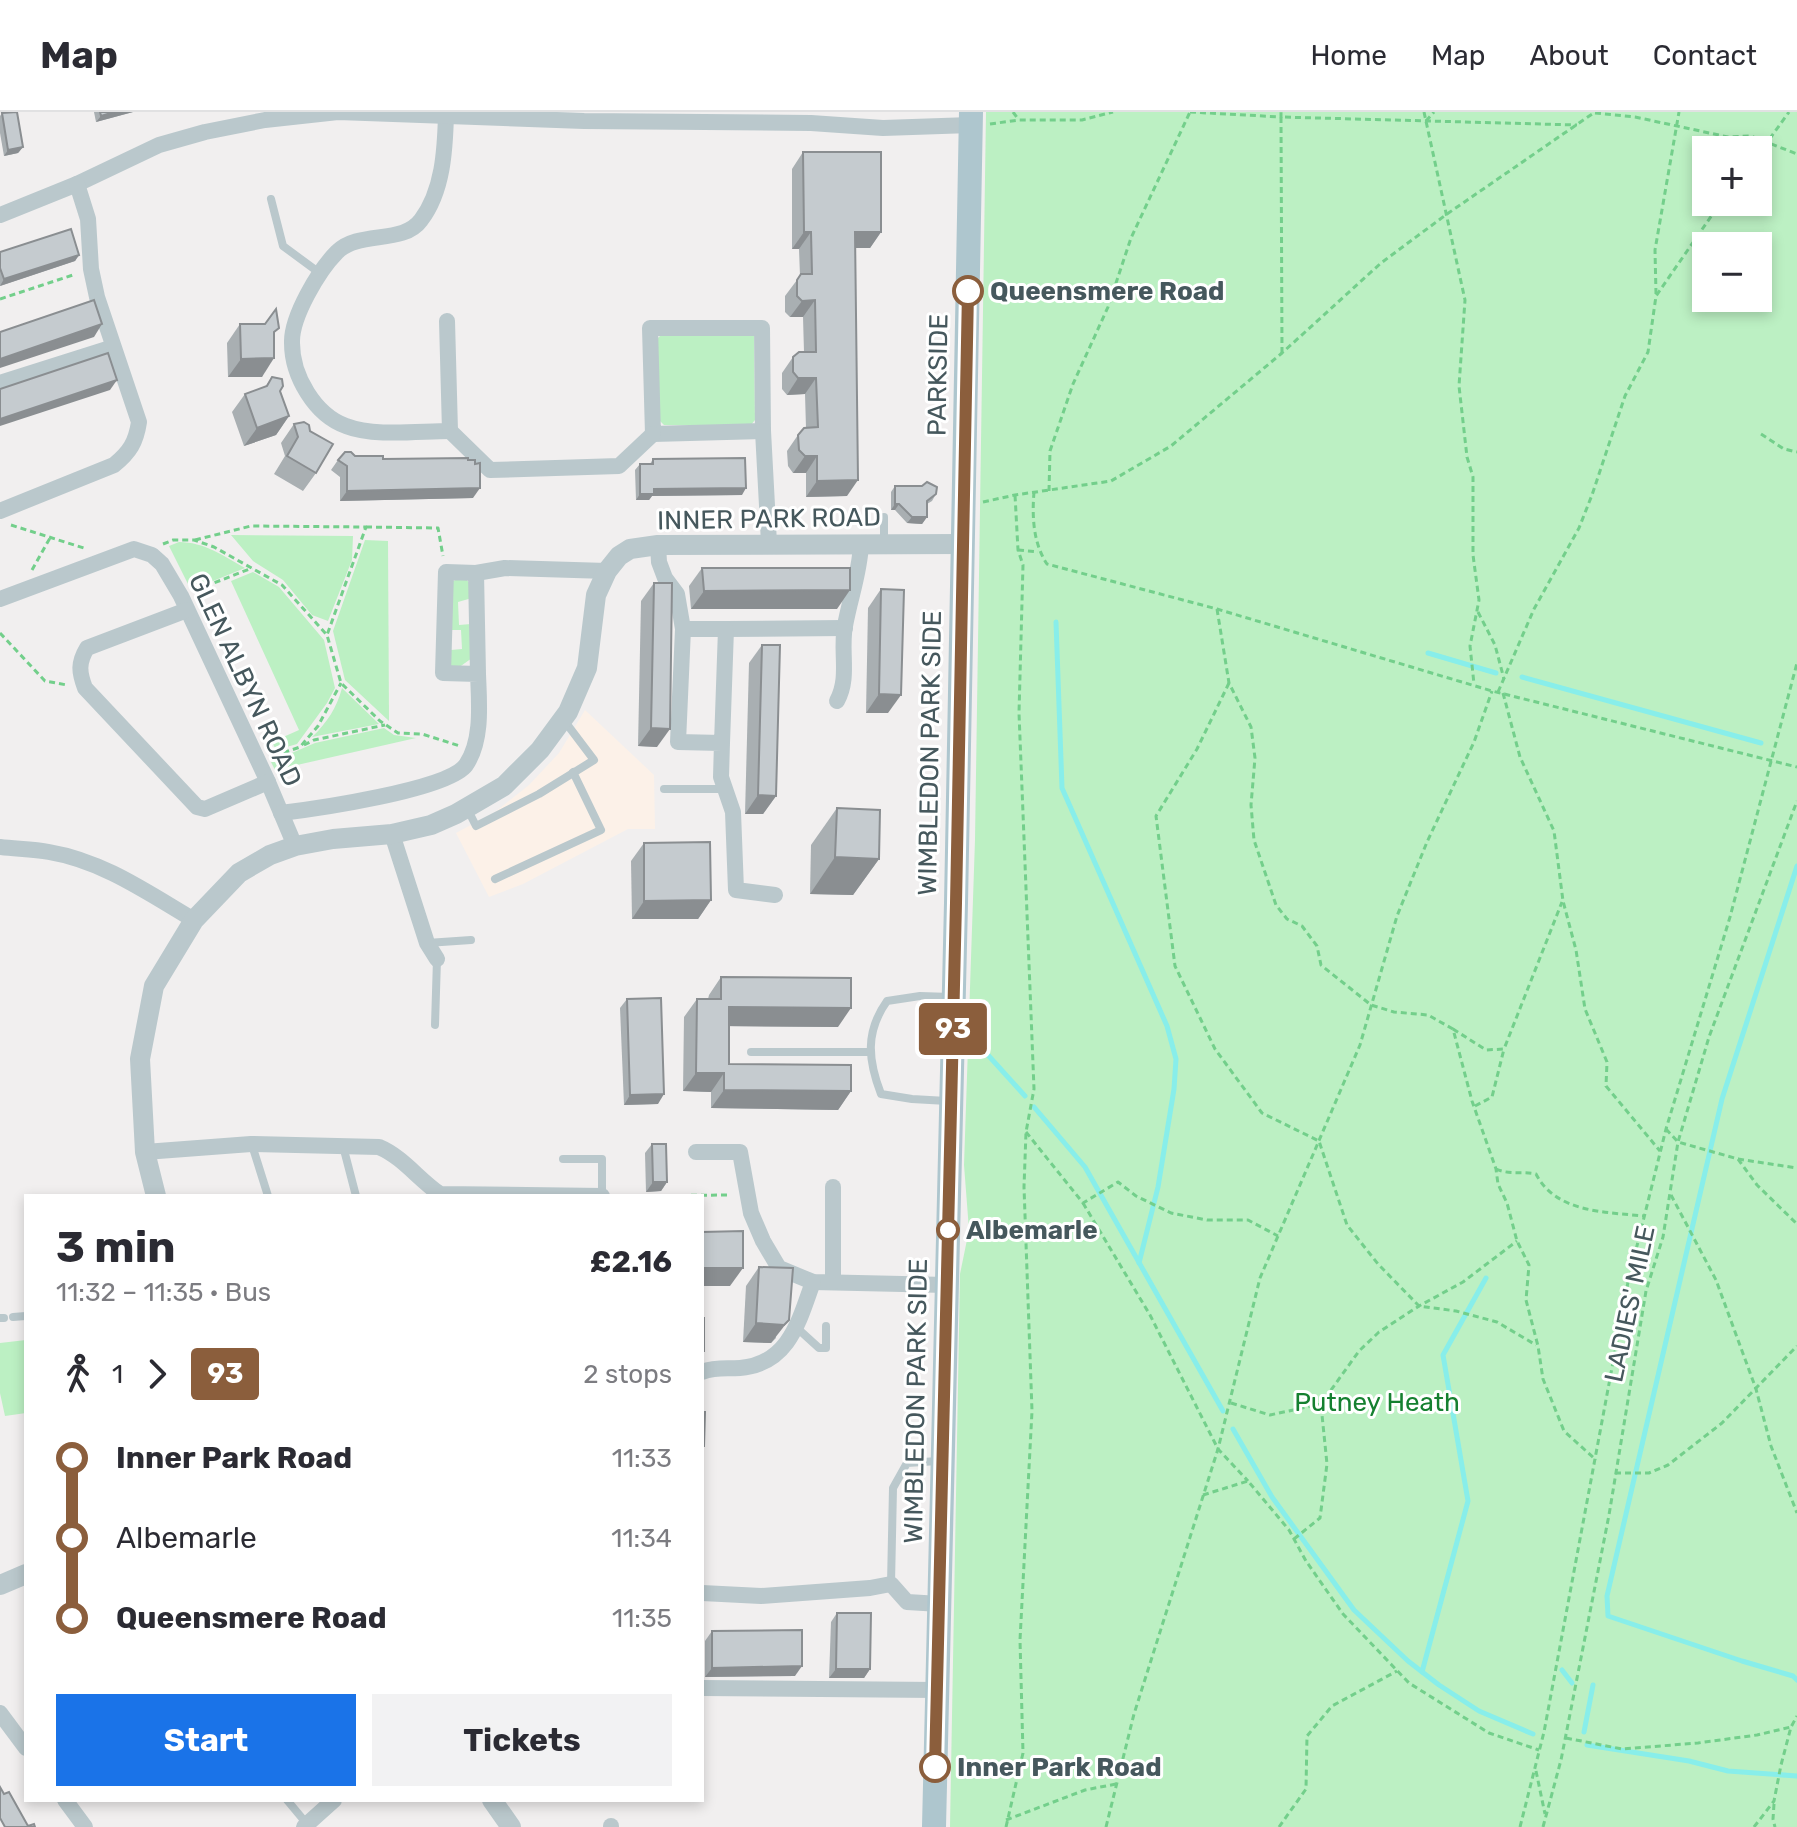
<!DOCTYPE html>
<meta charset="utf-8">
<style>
:root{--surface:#fff;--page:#f2f2f3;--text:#2b2b33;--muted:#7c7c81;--line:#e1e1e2;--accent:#1a73e8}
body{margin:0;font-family:Rubik,sans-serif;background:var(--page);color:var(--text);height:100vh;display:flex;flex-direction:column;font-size:30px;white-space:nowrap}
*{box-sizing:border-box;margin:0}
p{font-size:26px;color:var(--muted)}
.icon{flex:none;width:44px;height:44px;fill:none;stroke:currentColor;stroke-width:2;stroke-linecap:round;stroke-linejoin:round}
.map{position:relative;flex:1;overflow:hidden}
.side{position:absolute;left:24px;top:1082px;width:680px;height:608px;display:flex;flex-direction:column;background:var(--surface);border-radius:0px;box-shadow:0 4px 12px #0003}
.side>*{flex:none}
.badge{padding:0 16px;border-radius:6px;font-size:28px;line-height:52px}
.tools{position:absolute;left:1692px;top:24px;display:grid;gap:16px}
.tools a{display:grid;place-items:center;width:80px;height:80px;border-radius:0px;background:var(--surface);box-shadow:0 4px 12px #0003;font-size:40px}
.map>.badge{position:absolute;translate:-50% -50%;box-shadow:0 0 0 4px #fff}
.legs{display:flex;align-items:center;gap:12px;height:88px;padding:0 32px;font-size:26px}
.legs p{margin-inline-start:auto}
.head{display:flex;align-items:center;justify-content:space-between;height:136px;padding:0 32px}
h1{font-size:44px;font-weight:700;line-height:60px}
.primary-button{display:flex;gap:16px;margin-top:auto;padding:16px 32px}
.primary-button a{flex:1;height:92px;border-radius:0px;background:var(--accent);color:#fff;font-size:32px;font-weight:700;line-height:92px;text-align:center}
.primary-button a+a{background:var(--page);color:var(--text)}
ul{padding:0 32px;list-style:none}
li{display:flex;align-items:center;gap:28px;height:80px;font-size:30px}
li i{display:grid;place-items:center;width:12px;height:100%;margin:0 10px;background:currentColor}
li i::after{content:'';width:20px;height:20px;margin:-10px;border:6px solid;border-radius:50%;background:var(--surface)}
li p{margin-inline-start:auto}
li:first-child i{background:linear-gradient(#0000 50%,currentColor 0)}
li:last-child i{background:linear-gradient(currentColor 50%,#0000 0)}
header{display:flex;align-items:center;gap:48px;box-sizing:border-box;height:112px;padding:0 40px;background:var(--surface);border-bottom:2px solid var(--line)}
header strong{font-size:38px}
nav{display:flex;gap:44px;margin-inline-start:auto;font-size:28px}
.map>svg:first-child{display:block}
</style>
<header>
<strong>Map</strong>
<nav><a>Home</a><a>Map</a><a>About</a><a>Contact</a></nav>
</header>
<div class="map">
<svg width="1797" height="1715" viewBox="0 0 1797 1715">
<rect width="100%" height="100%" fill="#f1efef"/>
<polygon fill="#fcf1e8" points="585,598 654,663 655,717 628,717 523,772 489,785 456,721 495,700 529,673 559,641"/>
<g fill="#bcf0c3" fill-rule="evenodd">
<path d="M986 0H1797V1715H950L960 1162 969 1118 964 1053 975 728ZM1706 38H1758V90H1706ZM1706 134H1758V186H1706Z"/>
<polygon points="662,222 754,224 755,308 750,314 664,313 658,307 657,227"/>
<polygon points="231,423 353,424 352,448 328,509 312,503 283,468 253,449"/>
<polygon points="365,428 388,429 389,609 345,568 333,519"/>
<path d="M179 430C204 430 224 444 245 456L191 478 169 434Z"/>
<polygon points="253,460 279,475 324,528 335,576 327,591 297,632 276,638 272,630 299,618 231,469"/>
<polygon points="458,467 466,467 471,473 472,486 458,490 459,513 471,512 472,546 458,556 451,555 451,538 462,537 461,518 450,518 453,469"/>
<path d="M342 576 379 612 312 625C327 611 337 595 342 576Z"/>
<polygon points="384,616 394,623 416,626 275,658 271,650 315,631"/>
<polygon points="26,1228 26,1301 5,1304 0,1281 0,1231"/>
</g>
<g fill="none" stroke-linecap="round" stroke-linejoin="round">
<g stroke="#88eeea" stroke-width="5">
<polyline points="1056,510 1062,676 1167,914 1176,947 1174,977 1158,1075 1139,1151"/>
<polyline points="1428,541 1496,561"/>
<polyline points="1522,565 1761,631"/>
<polyline points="1797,754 1722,987 1607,1484 1608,1504 1742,1549 1793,1564 1797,1568"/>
<polyline points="978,932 1025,984"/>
<polyline points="1034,995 1085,1055 1223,1299"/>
<polyline points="1233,1317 1272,1385 1354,1498 1408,1549 1439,1573 1479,1599 1533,1622"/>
<polyline points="1562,1558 1572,1571"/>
<polyline points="1422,1560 1468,1389 1443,1243 1486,1166"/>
<polyline points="1584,1620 1593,1573"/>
<polyline points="1587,1633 1689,1649 1728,1659 1797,1664"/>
</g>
<g stroke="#73cf8b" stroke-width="3" stroke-dasharray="6 4" stroke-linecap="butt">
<polyline points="1013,0 1019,8"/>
<polyline points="1190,0 1281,5 1281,0"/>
<polyline points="1424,0 1465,188 1459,274 1467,345 1473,365 1473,443 1479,488 1470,534 1474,572"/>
<polyline points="1595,1 1635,5 1728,25 1751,24 1797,42"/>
<polyline points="1426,9 1434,0"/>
<polyline points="990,12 1019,8 1082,8 1113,0"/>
<polyline points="1758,43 1789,0"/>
<polyline points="1656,182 1655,138 1679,0"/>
<polyline points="0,187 76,162"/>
<polyline points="1282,241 1281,5 1577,13"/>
<polyline points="1761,322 1784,337 1797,340"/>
<polyline points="1049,379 1050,339 1073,272 1108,195 1131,126 1190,0"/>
<path d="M1034 380C1032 404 1033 431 1047 452L1217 497 1492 579 1797 655"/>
<polyline points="983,390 1015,383 1111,369 1171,334 1282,241 1381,151 1447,102 1595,0"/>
<polyline points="11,413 87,437"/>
<polyline points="366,415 438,416 443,444"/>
<polyline points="195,428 251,414 366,415 327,523"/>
<polyline points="163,432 173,428 194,428 214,435 282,473 327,523 341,571 380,609 398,621 422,622 460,634"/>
<polyline points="1018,438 1038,440"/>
<polyline points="32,458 50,426"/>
<polyline points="196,478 252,456"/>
<polyline points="1217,497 1229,571 1251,615 1255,646 1251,693 1254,728 1276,793 1287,807 1302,814 1317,834 1321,853 1371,893 1394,900 1428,903 1453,917 1472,989 1496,1057 1498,1072 1507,1091 1517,1129 1529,1153 1526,1188 1538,1234 1543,1267 1564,1319 1596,1348"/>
<polyline points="1478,500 1495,533 1504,567"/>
<polyline points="0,521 45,569 67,573"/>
<polyline points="1229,571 1197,637 1156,704 1175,854 1215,937 1262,1001 1319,1029 1347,1113 1378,1152 1419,1194 1456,1199 1497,1210 1536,1233"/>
<polyline points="1498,580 1534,497 1579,416 1592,383 1625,284 1648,240 1656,184 1721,90"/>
<polyline points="1503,581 1520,645 1554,719 1563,789 1576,838 1585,897 1607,950 1606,974 1660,1039"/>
<polyline points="304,633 314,628 385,613"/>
<polyline points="274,644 300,635 318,614 341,571"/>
<polyline points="1453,917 1486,938 1504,937 1562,790"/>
<polyline points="1475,994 1492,985 1504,937"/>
<polyline points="1666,1017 1678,1030 1738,1047 1757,1073 1797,1112"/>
<polyline points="1026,1020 1083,1091 1118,1070 1136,1084 1171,1101 1207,1108 1248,1108 1278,1124"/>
<polyline points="1738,1047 1797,1056"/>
<path d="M1496 1057C1509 1063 1521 1059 1536 1062 1556 1101 1606 1100 1644 1104"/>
<polyline points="1671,1083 1716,1168 1756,1277 1771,1334 1797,1401"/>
<polyline points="621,1084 730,1083"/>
<polyline points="1083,1091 1150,1203 1218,1337 1248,1369"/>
<polyline points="1231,1291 1270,1303 1321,1292 1359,1239 1379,1220 1419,1194 1463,1170 1517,1129"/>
<polyline points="1615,1361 1649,1361 1668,1353 1722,1311 1797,1234"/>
<polyline points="1203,1383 1248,1369 1289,1418 1306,1449 1343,1502 1409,1571 1489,1621 1539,1638"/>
<polyline points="1294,1427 1320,1406 1327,1352 1321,1293"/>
<polyline points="1566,1626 1622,1637 1698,1631 1757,1623 1791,1615"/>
<polyline points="1536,1659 1545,1702"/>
<polyline points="1774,1692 1773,1707 1775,1715"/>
<polyline points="1006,1708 1085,1678 1116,1672"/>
<polyline points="1006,1715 1023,1641 1020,1528 1032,1299 1024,1075 1026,1020 1034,977 1019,601 1023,453 1018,438 1015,383"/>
<polyline points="1106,1715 1134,1602 1218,1337 1260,1166 1360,933 1397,804 1427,730 1474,630 1492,579"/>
<polyline points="1279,1715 1306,1677 1307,1624 1332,1594 1397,1559"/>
<polyline points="1520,1715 1544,1620 1628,1170 1666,1017 1730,805 1797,551"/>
<polyline points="1543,1715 1561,1648 1609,1403 1646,1179 1663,1125 1678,1030 1709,925 1797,689"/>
<polyline points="1754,1715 1774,1689 1781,1653 1791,1615 1797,1604"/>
</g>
<g stroke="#bac8cc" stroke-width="8">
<polyline points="271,87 283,134 321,162"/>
<polyline points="884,431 884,405"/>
<polyline points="664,677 720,677 723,675"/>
<polyline points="467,696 476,714 539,682 594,648 563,607"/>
<polyline points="495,767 601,718 573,660"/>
<polyline points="427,831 471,828"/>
<polyline points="435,913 437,847"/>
<polyline points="751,940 871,940"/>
<path d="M947 989 912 987 881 982C868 948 865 920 887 889L920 884 951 885"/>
<polyline points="252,1033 268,1084"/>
<polyline points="343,1034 356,1084"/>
<polyline points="563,1047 602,1047 602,1084"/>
<polyline points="13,1205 26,1204"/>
<polyline points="0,1206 4,1206"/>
<polyline points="797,1216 819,1236 826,1236 826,1214"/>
<polyline points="891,1472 893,1376 907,1351 938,1349"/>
<polyline points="287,1688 307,1712"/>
</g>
<g stroke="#bac8cc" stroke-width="16">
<path d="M446 3C445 38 443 79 421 108 403 133 359 118 337 140 319 158 291 205 292 231 292 264 315 303 346 314 374 325 419 319 450 319L447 209"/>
<polyline points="0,103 77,72 159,33 205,20 265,8 338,0 584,9 811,11 883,16 971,13"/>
<polygon points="650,216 762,216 763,319 653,322"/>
<polyline points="0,271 113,235"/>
<polyline points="450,319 490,358 619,354 653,322"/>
<polyline points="763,319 769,431"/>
<path d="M0 399 114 353C130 340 136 330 139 310L97 185 91 157 88 107 77 72"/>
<polyline points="658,433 659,450 665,466 677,482 683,517"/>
<polyline points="476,461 505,456 607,459"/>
<polyline points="0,487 134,437 152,443 162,452 181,484 268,670 295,734"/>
<path d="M187 498 87 536C78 551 79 560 85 576L197 695 205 697 268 670"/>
<polyline points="726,517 845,516"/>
<path d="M837 589C850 565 840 540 845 514 850 486 860 460 861 432"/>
<polyline points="722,631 726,517 683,517 678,630 722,631 721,665 733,700 736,778 775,783"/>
<path d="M281 701C314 697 448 678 466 653 483 628 479 590 478 562L443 561 446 460 476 461 478 562"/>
<polyline points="392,722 427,831 437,847"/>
<path d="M0 735C16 737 33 737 49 740 103 749 148 781 194 808"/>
<path d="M145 1040 251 1032 379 1035C403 1045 419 1068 440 1082L602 1084"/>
<polyline points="696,1040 740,1040 751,1101 763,1129 779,1156 813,1170 947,1173"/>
<polyline points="833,1075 833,1170"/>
<path d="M702 1260C716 1255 725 1257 740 1256 789 1252 799 1209 813 1170"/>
<polyline points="702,1481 761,1484 870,1476 891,1472 907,1490 940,1492"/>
<polyline points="702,1576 937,1578"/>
<polyline points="0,1601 26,1636"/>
<polyline points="65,1688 85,1715"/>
<polyline points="304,1715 334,1688"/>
<polyline points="611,1715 611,1714"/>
</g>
<g stroke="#bac8cc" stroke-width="20">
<polyline points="156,1084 145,1040 140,947 154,874 194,808 239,761 270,743 295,734 333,727 392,722 431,713 456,702 504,674 540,638 568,600 587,556 596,483 607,459 619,444 630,437 658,433 962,432"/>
<polyline points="0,1473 26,1462"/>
<polyline points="492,1688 511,1715"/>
</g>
<polyline stroke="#aec6ce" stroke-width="24" points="934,1715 956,791 971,0"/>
</g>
<g fill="#a9afb2">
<polygon points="94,0 133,0 96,10"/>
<polygon points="2,1 23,35 18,41 4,44 0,21 0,4"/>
<polygon points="803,40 881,120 870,136 856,136 847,384 806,385 806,361 793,361 788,354 787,339 798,323 806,316 805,282 787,283 782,277 782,261 793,245 804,240 803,205 790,205 785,200 785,184 800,164 799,137 792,137 792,57"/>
<polygon points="0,140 79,143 75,149 0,174"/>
<polygon points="240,212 274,223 262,265 228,265 227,231"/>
<polygon points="272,265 280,279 289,304 276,323 244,334 232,300 245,282 265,275"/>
<polygon points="294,312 316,361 303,379 274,362 285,344 281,331"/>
<polygon points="355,344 383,347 473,386 340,389 340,365 331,358 338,348"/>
<polygon points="653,347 742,383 652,384 649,388 636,388 635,358 640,352 650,352"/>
<polygon points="895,374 936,382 932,389 927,392 927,405 922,412 907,411 895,398 891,398 891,380"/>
<polygon points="702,456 837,497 691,497 689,474"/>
<polygon points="654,471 657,635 638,634 641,489"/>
<polygon points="881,477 888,601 866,601 868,496"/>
<polygon points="762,533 776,684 763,702 745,702 749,551"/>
<polygon points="837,696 879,747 853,783 810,782 811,733"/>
<polygon points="644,731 711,788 698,807 632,807 631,749"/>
<polygon points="721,865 838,915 729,914 729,952 851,979 838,998 711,996 711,980 683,979 684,905 697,887 708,887 709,883"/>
<polygon points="627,887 658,992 624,993 620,896"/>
<polygon points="652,1032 667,1070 661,1079 646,1080 645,1041"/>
<polygon points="759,1155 776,1226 771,1231 743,1230 746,1174"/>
<polygon points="837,1501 870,1557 864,1566 829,1566 831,1510"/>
<polygon points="712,1519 795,1564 705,1565 705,1529"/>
</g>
<g fill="#8a8e91">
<polygon points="114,0 133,0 96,10 101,4"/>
<polygon points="23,35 18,41 4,44 8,38"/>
<polygon points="804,120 811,120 799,137 792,137"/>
<polygon points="855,120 881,120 870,136 844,136"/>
<polygon points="79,143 75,149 0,174 4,167"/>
<polygon points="815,188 803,205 790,205 802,189"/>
<polygon points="102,212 94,225 0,256 0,247"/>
<polygon points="274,246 262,265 228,265 241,247"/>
<polygon points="798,266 816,266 805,282 787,283"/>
<polygon points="117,268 110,278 0,314 0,307"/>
<polygon points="289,304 276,323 244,334 257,316"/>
<polygon points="805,344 817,344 806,361 793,361"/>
<polygon points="858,368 847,384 806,385 817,369"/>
<polygon points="480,376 473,386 340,389 347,379"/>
<polygon points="746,376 742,383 652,384 649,388 636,388 640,382 654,377"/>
<polygon points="895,392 899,392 895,398 891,398"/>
<polygon points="912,405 927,405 922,412 907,411"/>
<polygon points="850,478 837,497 691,497 704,479"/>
<polygon points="879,582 901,583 888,601 866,601"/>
<polygon points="651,616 670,617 657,635 638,634"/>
<polygon points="758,683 776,684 763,702 745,702"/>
<polygon points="835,745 879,747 853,783 810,782"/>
<polygon points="711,788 698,807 632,807 644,789"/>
<polygon points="729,895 851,896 838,915 716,914"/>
<polygon points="696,961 724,961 711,980 683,979"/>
<polygon points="724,978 851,979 838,998 711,996"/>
<polygon points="664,982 658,992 624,993 630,983"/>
<polygon points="653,1070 667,1070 661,1079 646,1080"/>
<polygon points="702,1156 743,1156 730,1174 702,1174"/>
<polygon points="789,1208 771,1231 743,1230 756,1211"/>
<polygon points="802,1554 795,1564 705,1565 712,1556"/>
<polygon points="836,1557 870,1557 864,1566 829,1566"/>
</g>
<g fill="#c5cbcf" stroke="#8a8e91" stroke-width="2">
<polygon points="17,0 23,35 8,38 2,1"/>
<polygon points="100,0 114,0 101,4"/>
<polygon points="803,40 881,40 881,120 855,120 858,368 817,369 817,344 805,344 799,338 798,323 804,316 818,315 816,266 798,266 793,260 793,245 799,240 816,240 815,188 802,189 797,184 797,168 801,162 812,162 811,120 804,120"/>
<polygon points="71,117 79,143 4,167 0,156 0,140"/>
<polygon points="94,188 102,212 0,247 0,220"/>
<polygon points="276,197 279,216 274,220 274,246 241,247 240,212 265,212"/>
<polygon points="108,241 117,268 0,307 0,277"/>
<polygon points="272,265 282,267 283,274 280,279 289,304 257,316 245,282 267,274"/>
<polygon points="304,310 309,313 310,319 333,332 316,361 287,344 298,325 294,312"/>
<polygon points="345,340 351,340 355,344 383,344 383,347 468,346 468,348 475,348 475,352 480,351 480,376 347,379 347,354 338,348"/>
<polygon points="745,346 746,376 654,377 654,382 640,382 640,352 653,352 653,347"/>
<polygon points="927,370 937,375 936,382 927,389 927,405 912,405 899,392 895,392 895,374 922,374"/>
<polygon points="702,456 850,456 850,478 704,479"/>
<polygon points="654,471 672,471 670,617 651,616"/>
<polygon points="881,477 904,478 901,583 879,582"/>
<polygon points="762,533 780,533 776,684 758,683"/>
<polygon points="837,696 880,698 879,747 835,745"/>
<polygon points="710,730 711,788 644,789 644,731"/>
<polygon points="721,865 851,866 851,896 729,895 729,952 851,953 851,979 724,978 724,961 696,961 697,887 721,887"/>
<polygon points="661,886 664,982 630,983 627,887"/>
<polygon points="652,1032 666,1032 667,1070 653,1070"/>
<polygon points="743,1119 743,1156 702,1156 702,1120"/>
<polygon points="759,1155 793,1156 789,1208 784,1213 756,1211"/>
<rect x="702" y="1206" width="2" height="33"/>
<polygon points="702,1300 705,1300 704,1334 702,1334"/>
<polygon points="837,1501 871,1501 870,1557 836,1557"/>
<polygon points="802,1518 802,1554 712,1556 712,1519"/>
<polygon points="0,1675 4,1682 9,1680 28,1714 34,1712 35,1715 5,1715 0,1706"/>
</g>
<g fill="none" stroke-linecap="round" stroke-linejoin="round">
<g stroke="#fff" stroke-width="18">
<polyline id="line-1" points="935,1655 956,791 968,179"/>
</g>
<use href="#line-1" stroke="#8b5e3c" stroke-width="12"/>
</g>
<g fill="#fff" stroke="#8b5e3c" stroke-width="4">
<circle cx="968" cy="179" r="14"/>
<circle cx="948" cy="1118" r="10"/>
<circle cx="935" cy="1655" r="14"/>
</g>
<g text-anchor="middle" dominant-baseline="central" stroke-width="6" stroke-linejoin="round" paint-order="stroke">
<g font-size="26" font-weight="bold" fill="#46585d" stroke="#fff" text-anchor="start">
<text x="990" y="179">Queensmere Road</text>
<text x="966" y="1118">Albemarle</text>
<text x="957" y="1655">Inner Park Road</text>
</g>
<g font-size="26" fill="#46585d" stroke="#fff">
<text transform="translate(938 263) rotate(-89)">PARKSIDE</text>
<text transform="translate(769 407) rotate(-1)">INNER PARK ROAD</text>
<text transform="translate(245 568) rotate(65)">GLEN ALBYN ROAD</text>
<text transform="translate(930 641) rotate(-89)">WIMBLEDON PARK SIDE</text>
<text transform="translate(1630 1192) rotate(-78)">LADIES' MILE</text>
<text transform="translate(916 1289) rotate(-89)">WIMBLEDON PARK SIDE</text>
</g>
<g font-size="26" fill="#158030" stroke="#fff">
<text x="1377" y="1290">Putney Heath</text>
</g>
</g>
</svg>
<div class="tools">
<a>+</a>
<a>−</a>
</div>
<b class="badge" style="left:953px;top:917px;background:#8b5e3c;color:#fff">93</b>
<section class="side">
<div class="head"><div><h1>3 min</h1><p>11:32 – 11:35 · Bus</p></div><b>£2.16</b></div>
<div class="legs"><svg class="icon" aria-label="walk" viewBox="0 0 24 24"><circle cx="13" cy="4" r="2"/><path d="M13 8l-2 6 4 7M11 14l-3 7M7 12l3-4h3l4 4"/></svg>1<svg class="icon" aria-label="forward" viewBox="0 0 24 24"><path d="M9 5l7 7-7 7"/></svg><b class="badge" style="background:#8b5e3c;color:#fff">93</b><p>2 stops</p></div>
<ul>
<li><i style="color:#8b5e3c"></i><b>Inner Park Road</b><p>11:33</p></li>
<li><i style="color:#8b5e3c"></i><span>Albemarle</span><p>11:34</p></li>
<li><i style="color:#8b5e3c"></i><b>Queensmere Road</b><p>11:35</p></li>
</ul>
<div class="primary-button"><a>Start</a><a>Tickets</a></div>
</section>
</div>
